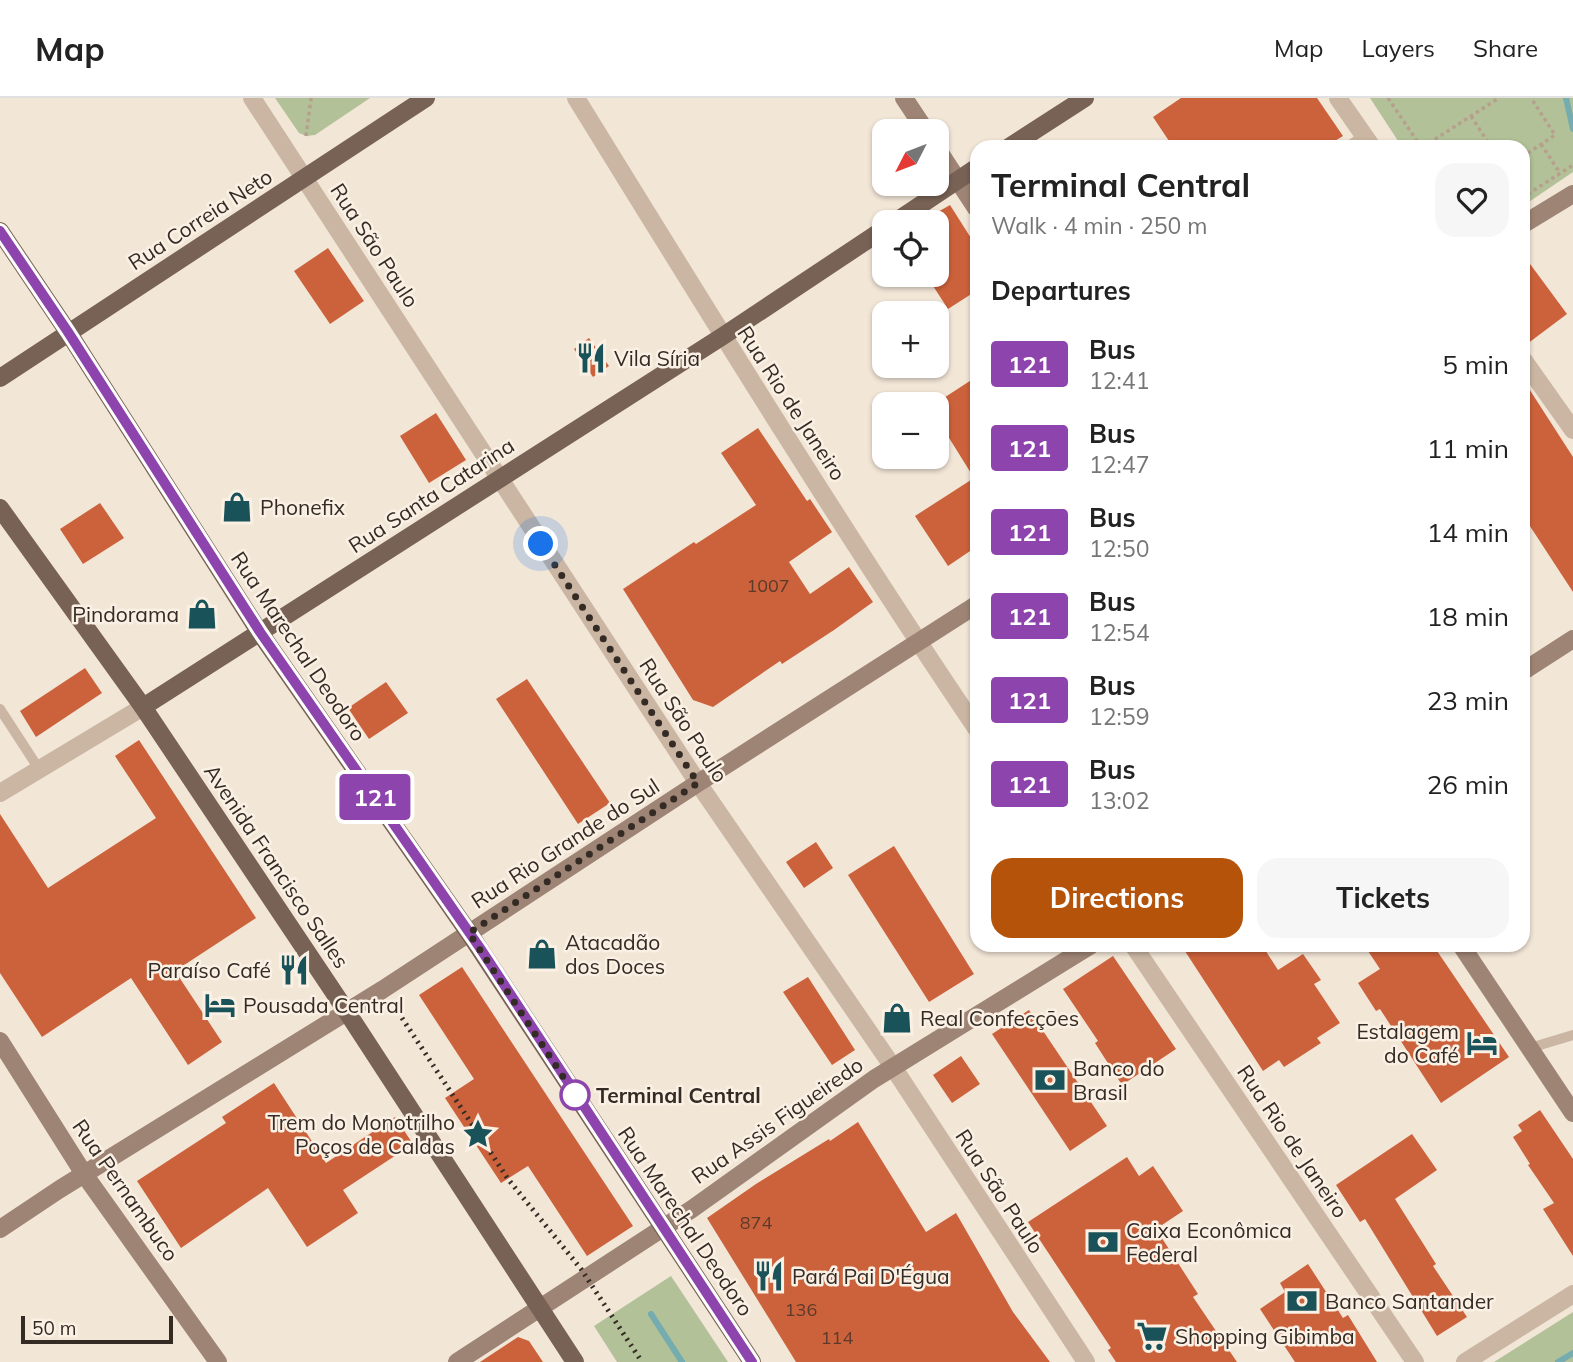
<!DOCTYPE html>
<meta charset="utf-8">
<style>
:root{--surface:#fff;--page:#f6f6f6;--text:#222;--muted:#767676;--line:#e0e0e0;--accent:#b45309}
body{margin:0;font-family:Mulish,sans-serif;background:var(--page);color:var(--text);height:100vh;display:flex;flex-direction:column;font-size:26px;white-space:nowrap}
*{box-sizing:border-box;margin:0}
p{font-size:23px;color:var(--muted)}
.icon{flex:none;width:38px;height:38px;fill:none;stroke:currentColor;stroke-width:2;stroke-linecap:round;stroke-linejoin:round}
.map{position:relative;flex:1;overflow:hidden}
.drawer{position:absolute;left:970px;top:42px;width:560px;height:812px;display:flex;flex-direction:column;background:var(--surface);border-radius:21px;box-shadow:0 2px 5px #0004}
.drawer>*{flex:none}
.badge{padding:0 14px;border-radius:5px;font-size:24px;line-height:46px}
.needle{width:46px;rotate:228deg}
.tools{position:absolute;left:872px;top:21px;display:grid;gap:14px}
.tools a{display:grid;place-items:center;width:77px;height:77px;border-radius:14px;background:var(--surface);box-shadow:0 2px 5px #0004;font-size:35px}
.scale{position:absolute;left:21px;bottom:18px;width:152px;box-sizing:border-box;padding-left:7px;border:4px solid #352b25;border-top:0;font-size:19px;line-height:24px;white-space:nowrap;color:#352b25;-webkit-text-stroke:5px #faf0e4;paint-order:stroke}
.you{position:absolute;width:35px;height:35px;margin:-18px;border:5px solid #fff;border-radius:50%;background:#1a73e8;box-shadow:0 0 0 10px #1a73e833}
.map>.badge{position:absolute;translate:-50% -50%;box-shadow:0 0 0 4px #fff}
h2{padding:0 21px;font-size:26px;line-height:63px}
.round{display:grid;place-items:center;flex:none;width:74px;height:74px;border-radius:21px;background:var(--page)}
.head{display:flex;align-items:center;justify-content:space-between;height:119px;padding:0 21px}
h1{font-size:33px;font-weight:700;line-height:52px}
.cta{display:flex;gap:14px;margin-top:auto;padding:14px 21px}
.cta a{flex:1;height:80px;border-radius:21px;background:var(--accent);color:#fff;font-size:28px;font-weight:700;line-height:80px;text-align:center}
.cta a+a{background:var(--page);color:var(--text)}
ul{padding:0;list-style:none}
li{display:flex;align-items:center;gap:21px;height:84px;padding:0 21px}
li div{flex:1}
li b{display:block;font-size:26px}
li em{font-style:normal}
li .badge{min-width:77px;font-weight:700;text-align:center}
header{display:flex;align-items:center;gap:42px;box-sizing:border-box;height:98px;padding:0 35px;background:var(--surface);border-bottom:2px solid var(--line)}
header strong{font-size:33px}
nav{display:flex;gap:38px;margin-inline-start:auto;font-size:24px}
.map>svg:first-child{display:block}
</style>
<header>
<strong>Map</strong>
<nav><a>Map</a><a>Layers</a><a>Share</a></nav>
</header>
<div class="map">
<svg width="1573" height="1264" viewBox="0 0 1573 1264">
<rect width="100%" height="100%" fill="#f2e6d7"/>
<g fill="#b2c197">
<polygon points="275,0 370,0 315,37 306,38 299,35"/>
<polygon points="1370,0 1573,0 1573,74 1523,108 1522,49 1402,49"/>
<polygon points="671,1178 728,1264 617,1264 594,1228"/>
<polygon points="1573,1214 1573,1264 1494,1264"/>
</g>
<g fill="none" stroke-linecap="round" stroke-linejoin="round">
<g stroke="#75acb0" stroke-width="6">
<polyline points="1566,0 1573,31"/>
<polyline points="651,1216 682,1264"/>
<polyline points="1558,1264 1573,1255"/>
</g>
</g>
<g fill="#cc623c">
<polygon points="1181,0 1317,0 1343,38 1325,49 1173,49 1153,19"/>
<polygon points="950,107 976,148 976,193 948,211 926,177 936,177 936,115"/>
<polygon points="328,150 364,203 330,226 294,173"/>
<polygon points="1522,155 1567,216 1523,249 1522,249"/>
<polygon points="589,240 609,268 593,279 574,251"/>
<polygon points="976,279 976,449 948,468 915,418 974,380 946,335 942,337 936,328 936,305"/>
<polygon points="1522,280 1573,359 1573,494 1522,416"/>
<polygon points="436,315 466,362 429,385 400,338"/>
<polygon points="758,330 807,403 810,401 832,434 789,464 810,496 849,469 873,504 834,532 782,566 780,563 713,609 693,602 623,491 694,444 696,446 756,407 721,355"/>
<polygon points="100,405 124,440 83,466 60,431"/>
<polygon points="85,570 102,595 36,639 20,613"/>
<polygon points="527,581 610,705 578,726 496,601"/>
<polygon points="386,584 408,615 369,641 348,610"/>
<polygon points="139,642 256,820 175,873 222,944 188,967 131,880 42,939 0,875 0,716 48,790 156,720 115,658"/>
<polygon points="816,744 833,770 804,790 786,764"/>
<polygon points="894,748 974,876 929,904 848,777"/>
<polygon points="1181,847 1262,847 1278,872 1303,856 1321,882 1314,886 1340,925 1317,940 1321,945 1284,969 1279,962 1263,973"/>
<polygon points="1364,847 1433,847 1509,959 1441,1005 1380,911 1376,913 1358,885 1380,871"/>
<polygon points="1113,858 1176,951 1122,987 1095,945 1098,943 1063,891"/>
<polygon points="462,869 633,1128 587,1158 528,1068 501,1085 445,1000 474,981 419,897"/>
<polygon points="808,879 855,952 832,967 783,894"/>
<polygon points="1029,912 1107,1028 1070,1053 992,936"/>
<polygon points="961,958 980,986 952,1005 933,977"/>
<polygon points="274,985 326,1065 395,1019 413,1046 343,1092 358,1115 307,1149 268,1090 181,1150 137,1083 226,1025 222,1019"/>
<polygon points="1540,1012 1573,1061 1573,1158 1543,1111 1554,1105 1528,1067 1530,1066 1513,1039 1522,1033 1518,1027"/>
<polygon points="858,1024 926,1134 956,1115 1013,1214 1050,1264 796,1264 707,1120 756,1086 829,1041 830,1043"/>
<polygon points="1412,1036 1437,1072 1395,1101 1436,1166 1433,1168 1467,1219 1437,1238 1365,1121 1360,1124 1336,1087"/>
<polygon points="1127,1059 1139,1078 1153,1068 1183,1113 1156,1131 1198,1196 1193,1199 1237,1264 1116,1264 1108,1252 1111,1250 1028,1124"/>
<polygon points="1308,1166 1343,1220 1348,1217 1377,1264 1295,1264 1260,1211 1285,1194 1280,1185"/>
<polygon points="518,1239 529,1243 543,1264 480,1264"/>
</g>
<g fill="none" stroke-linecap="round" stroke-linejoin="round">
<g stroke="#b6a08d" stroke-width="3.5" stroke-dasharray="3.5 3.5" stroke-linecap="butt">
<polyline points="1388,0 1421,49"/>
<polyline points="1471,18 1491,49"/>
<polyline points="306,38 311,0"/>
<polyline points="1541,46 1560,75"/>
<polyline points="1423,49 1499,0"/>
<polyline points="1501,49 1502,49"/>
<polyline points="1522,59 1555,37 1531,0"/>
<polyline points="1522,100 1573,67"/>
</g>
<g stroke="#cab6a3" stroke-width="10">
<polyline points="1347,49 1364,38"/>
<polyline points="0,611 39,671"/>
<polyline points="1530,950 1573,937"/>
</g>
<g stroke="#cab6a3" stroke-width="18">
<polyline points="252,0 698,685 893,969 1086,1264"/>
<path d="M576 0C707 212 837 424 976 630"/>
<polyline points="1338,0 1372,49"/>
<polyline points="1522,260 1573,332"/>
<polyline points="0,695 143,609"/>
<polyline points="1133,847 1415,1264"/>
<polyline points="1465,1264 1573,1196"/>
</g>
<g stroke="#9e8474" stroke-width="18">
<polyline points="904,0 926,33"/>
<polyline points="936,49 976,110"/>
<polyline points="1522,127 1573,96"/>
<polyline points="1522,574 1573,541"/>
<polyline points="1461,847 1573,1015"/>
<polyline points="0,943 84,1076 218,1264"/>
<polyline points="0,1131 60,1091 382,892 698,685 976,507"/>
<polyline points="457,1264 692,1111 874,981 1091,847"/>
</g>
<g stroke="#786255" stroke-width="18">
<polyline points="1009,49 1085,0"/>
<polyline points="895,124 976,70"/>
<polyline points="0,133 68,234 260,535 469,835 752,1264"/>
<polyline points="0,280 426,0"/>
<polyline points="0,410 143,609 347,914 575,1264"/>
<polyline points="143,609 723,238 884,131"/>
</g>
<polyline stroke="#352b25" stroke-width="5" stroke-dasharray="2 5" stroke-linecap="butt" points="402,920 508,1081 581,1171 642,1264"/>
</g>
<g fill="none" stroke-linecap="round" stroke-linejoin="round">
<g stroke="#fff" stroke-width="16">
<polyline id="line" points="0,133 68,234 260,534 480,850 752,1264"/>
</g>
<use href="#line" stroke="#8e44ad" stroke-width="10"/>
<polyline stroke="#352b25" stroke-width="7" stroke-dasharray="0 12.6" points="541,446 698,685 469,835 581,1006 575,997"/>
</g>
<defs>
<g id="restaurant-bare" transform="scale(2.415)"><path d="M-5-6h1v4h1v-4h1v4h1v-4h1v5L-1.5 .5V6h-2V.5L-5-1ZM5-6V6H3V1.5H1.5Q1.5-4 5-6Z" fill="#195258" stroke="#faf0e4" stroke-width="2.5" paint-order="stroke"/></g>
<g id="shop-bare" transform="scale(2.415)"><path d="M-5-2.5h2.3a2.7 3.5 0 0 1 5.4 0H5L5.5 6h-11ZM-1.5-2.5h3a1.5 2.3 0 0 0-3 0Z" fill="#195258" stroke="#faf0e4" stroke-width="2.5" paint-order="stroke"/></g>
<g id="hotel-bare" transform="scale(2.415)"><path d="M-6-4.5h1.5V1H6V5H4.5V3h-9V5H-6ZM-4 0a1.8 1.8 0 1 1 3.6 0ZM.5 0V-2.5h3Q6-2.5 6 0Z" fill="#195258" stroke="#faf0e4" stroke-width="2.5" paint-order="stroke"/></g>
<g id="bank-bare" transform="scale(2.415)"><path d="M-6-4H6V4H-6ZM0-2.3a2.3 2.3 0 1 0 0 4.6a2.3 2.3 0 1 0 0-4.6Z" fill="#195258" stroke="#faf0e4" stroke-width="2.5" paint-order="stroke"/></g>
<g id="sight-bare" transform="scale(2.415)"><path d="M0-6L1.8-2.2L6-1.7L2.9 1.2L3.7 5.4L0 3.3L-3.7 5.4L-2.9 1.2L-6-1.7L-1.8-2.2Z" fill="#195258" stroke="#faf0e4" stroke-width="2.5" paint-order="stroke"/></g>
<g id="supermarket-bare" transform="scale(2.415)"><path d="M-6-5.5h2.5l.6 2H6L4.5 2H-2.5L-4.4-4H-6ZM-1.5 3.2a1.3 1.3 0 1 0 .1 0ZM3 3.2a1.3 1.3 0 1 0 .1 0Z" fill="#195258" stroke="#faf0e4" stroke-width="2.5" paint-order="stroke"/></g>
</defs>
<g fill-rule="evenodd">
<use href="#restaurant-bare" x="591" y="260"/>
<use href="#shop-bare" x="237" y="409"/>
<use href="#shop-bare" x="202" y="516"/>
<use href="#shop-bare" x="542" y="856"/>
<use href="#restaurant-bare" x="294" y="872"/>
<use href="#hotel-bare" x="220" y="907"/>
<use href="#shop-bare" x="897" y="920"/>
<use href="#hotel-bare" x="1482" y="945"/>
<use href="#bank-bare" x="1050" y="982"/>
<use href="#sight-bare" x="478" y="1036"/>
<use href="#bank-bare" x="1103" y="1144"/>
<use href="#restaurant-bare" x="769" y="1178"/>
<use href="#bank-bare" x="1302" y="1203"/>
<use href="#supermarket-bare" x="1152" y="1238"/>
</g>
<circle fill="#fff" stroke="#8e44ad" stroke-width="3.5" cx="575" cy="997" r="14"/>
<g text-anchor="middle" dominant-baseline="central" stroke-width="5" stroke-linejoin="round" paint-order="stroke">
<g font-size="18" fill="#5b392b">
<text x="768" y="487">1007</text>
<text x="756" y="1124">874</text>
<text x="801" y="1211">136</text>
<text x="837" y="1239">114</text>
</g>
<g font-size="21" fill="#352b25" stroke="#faf0e4">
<text transform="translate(200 121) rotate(-33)">Rua Correia Neto</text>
<text transform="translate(375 147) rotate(57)">Rua São Paulo</text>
<text transform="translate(792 305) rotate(57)">Rua Rio de Janeiro</text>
<text transform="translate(431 397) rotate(-33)">Rua Santa Catarina</text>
<text transform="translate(299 548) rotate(56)">Rua Marechal Deodoro</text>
<text transform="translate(684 622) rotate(57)">Rua São Paulo</text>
<text transform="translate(565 745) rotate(-33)">Rua Rio Grande do Sul</text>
<text transform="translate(277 768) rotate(56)">Avenida Francisco Salles</text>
<text transform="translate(777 1022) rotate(-35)">Rua Assis Figueiredo</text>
<text transform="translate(1293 1043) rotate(56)">Rua Rio de Janeiro</text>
<text transform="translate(126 1092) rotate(55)">Rua Pernambuco</text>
<text transform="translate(1000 1093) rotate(57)">Rua São Paulo</text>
<text transform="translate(686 1123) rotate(56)">Rua Marechal Deodoro</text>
</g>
<g font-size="21" fill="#352b25" stroke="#faf0e4" text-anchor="start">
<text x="614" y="260">Vila Síria</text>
<text x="260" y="409">Phonefix</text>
<text x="179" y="516" text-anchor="end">Pindorama</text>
<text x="565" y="844">Atacadão<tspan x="565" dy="24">dos Doces</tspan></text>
<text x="271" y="872" text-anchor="end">Paraíso Café</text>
<text x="243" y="907">Pousada Central</text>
<text x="920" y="920">Real Confecçōes</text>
<text x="1459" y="933" text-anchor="end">Estalagem<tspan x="1459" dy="24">do Café</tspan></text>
<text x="1073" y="970">Banco do<tspan x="1073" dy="24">Brasil</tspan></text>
<text x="455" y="1024" text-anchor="end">Trem do Monotrilho<tspan x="455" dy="24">Poços de Caldas</tspan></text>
<text x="1126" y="1132">Caixa Econômica<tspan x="1126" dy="24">Federal</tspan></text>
<text x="792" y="1178">Pará Pai D'Égua</text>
<text x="1325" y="1203">Banco Santander</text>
<text x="1175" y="1238">Shopping Gibimba</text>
</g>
<g font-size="21" font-weight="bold" fill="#352b25" stroke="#faf0e4" text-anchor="start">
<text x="596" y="997">Terminal Central</text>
</g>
</g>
</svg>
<div class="tools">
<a><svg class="needle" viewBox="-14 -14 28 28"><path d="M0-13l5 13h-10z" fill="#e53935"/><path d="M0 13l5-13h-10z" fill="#767676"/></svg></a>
<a><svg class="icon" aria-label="locate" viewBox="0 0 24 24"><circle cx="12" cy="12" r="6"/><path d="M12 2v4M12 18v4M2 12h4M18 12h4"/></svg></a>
<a>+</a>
<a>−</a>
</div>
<div class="scale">50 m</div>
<div class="you" style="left:541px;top:446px"></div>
<b class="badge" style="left:375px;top:699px;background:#8e44ad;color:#fff">121</b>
<section class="drawer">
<div class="head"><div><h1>Terminal Central</h1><p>Walk · 4 min · 250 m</p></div><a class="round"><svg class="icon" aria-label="heart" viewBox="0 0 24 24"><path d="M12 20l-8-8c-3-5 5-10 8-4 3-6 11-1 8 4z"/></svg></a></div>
<h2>Departures</h2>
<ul>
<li><span class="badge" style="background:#8e44ad;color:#fff">121</span><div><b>Bus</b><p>12:41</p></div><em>5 min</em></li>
<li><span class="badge" style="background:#8e44ad;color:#fff">121</span><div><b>Bus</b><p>12:47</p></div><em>11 min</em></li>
<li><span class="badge" style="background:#8e44ad;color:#fff">121</span><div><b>Bus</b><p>12:50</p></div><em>14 min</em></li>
<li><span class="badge" style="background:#8e44ad;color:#fff">121</span><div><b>Bus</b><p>12:54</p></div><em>18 min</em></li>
<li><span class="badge" style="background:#8e44ad;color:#fff">121</span><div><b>Bus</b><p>12:59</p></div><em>23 min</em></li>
<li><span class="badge" style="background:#8e44ad;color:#fff">121</span><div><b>Bus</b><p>13:02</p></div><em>26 min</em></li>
</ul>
<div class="cta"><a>Directions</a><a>Tickets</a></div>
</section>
</div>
